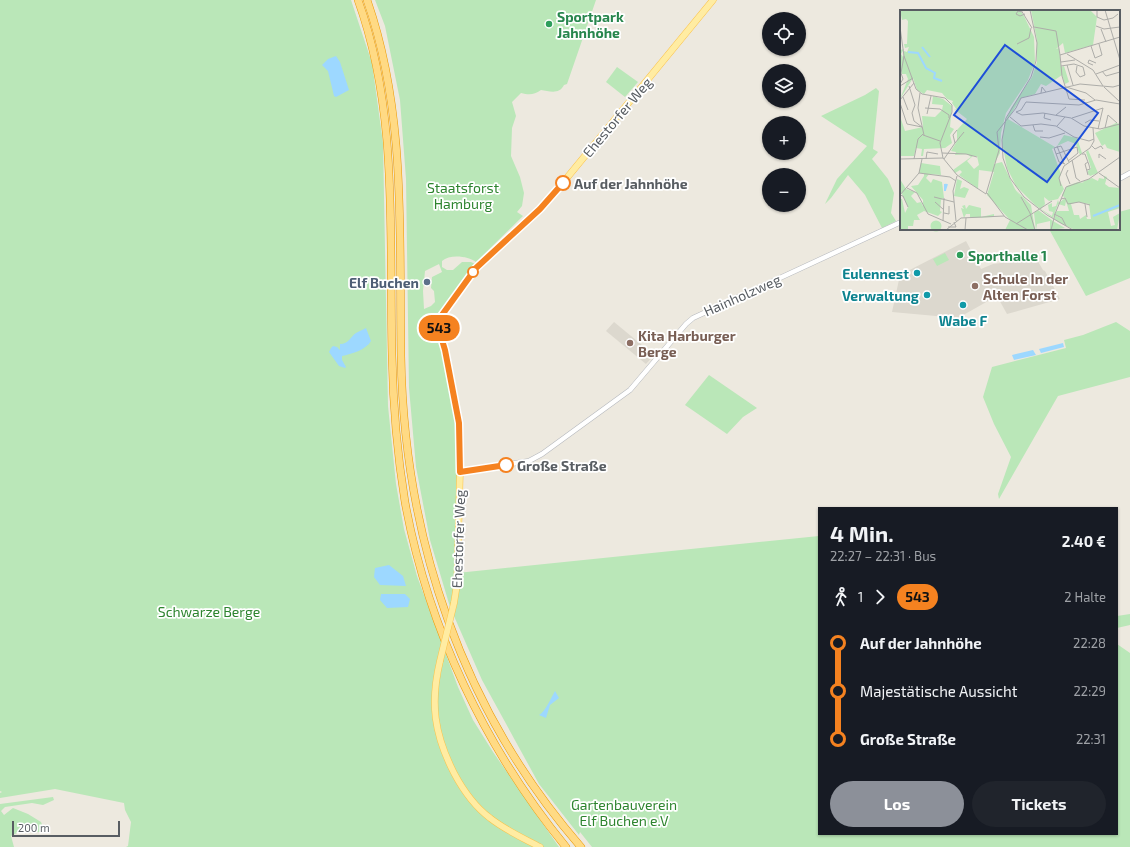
<!DOCTYPE html>
<html lang="de">
<meta charset="utf-8">
<style>
:root{--surface:#171b24;--page:#20242c;--text:#f1f3f6;--muted:#9ea1a6;--accent:#8c9099}
body{margin:0;font-family:"Exo 2",sans-serif;background:var(--page);color:var(--text);height:100vh;display:flex;flex-direction:column;font-size:15px;white-space:nowrap}
*{box-sizing:border-box;margin:0}
p{font-size:13px;color:var(--muted)}
.icon{flex:none;width:22px;height:22px;fill:none;stroke:currentColor;stroke-width:2;stroke-linecap:round;stroke-linejoin:round}
.map{position:relative;flex:1;overflow:hidden}
.sheet{position:absolute;left:818px;top:507px;width:300px;height:328px;display:flex;flex-direction:column;background:var(--surface);border-radius:0px;box-shadow:0 1px 3px #0004}
.sheet>*{flex:none}
.badge{padding:0 8px;border-radius:13px;font-size:14px;line-height:26px}
.controls{position:absolute;left:762px;top:12px;display:grid;gap:8px}
.controls a{display:grid;place-items:center;width:44px;height:44px;border-radius:50%;background:var(--surface);box-shadow:0 1px 3px #0004;font-size:20px}
.scale{position:absolute;left:12px;bottom:10px;width:108px;box-sizing:border-box;padding-left:4px;border:2px solid #585d62;border-top:0;font-size:11px;line-height:14px;white-space:nowrap;color:#585d62;-webkit-text-stroke:3px #fff;paint-order:stroke}
.map>.badge{position:absolute;translate:-50% -50%;box-shadow:0 0 0 2px #fff}
.legs{display:flex;align-items:center;gap:6px;height:44px;padding:0 12px;font-size:13px}
.legs p{margin-inline-start:auto}
.overview{display:flex;align-items:center;justify-content:space-between;height:68px;padding:0 12px}
h1{font-size:22px;font-weight:700;line-height:30px}
.cta{display:flex;gap:8px;margin-top:auto;padding:8px 12px}
.cta a{flex:1;height:46px;border-radius:24px;background:var(--accent);color:#fff;font-size:16px;font-weight:700;line-height:46px;text-align:center}
.cta a+a{background:var(--page);color:var(--text)}
ul{padding:0 12px;list-style:none}
li{display:flex;align-items:center;gap:14px;height:48px;font-size:15px}
li i{display:grid;place-items:center;width:6px;height:100%;margin:0 5px;background:currentColor}
li i::after{content:'';width:10px;height:10px;margin:-5px;border:3px solid;border-radius:50%;background:var(--surface)}
li p{margin-inline-start:auto}
li:first-child i{background:linear-gradient(#0000 50%,currentColor 0)}
li:last-child i{background:linear-gradient(currentColor 50%,#0000 0)}
.map>svg:first-child{display:block}
</style>
<div class="map">
<svg width="1130" height="847" viewBox="0 0 1130 847">
<rect width="100%" height="100%" fill="#ede9df"/>
<g fill="#dcd8ce">
<polygon points="966,241 981,269 993,264 1001,263 1016,256 1033,253 1043,270 1045,271 1060,299 1007,314 997,296 958,318 892,312 900,275"/>
<polygon points="614,322 654,355 646,364 606,331"/>
</g>
<g fill="#bae7b8" fill-rule="evenodd">
<polygon points="0,0 351,0 372,63 383,143 388,406 396,484 404,529 417,576 458,687 473,720 493,752 559,847 126,847 128,846 131,822 125,810 124,803 55,789 0,798 0,793 2,792 0,791"/>
<path d="M375 0H596L567 84 564 85C559 95 549 91 541 90 534 95 529 95 521 93L512 102 516 116 512 128 511 156 520 177 524 193 522 206 517 212 523 216 476 262C468 256 450 254 442 261V267L447 270H453L462 262H471L475 264 443 310 436 324 457 427V573L819 536V834H1117V644L1130 653V847H592L580 832 579 835 539 784 482 680 450 607 430 540 416 467 409 388 406 179 400 100 385 26ZM439 264 442 272 432 277 431 288 434 291 435 302 431 306 424 309 423 291 425 271Z"/>
<polygon points="617,67 638,82 625,97 606,82"/>
<polygon points="876,88 879,91 873,149 878,152 872,159 888,179 894,193 891,213 896,221 882,228 865,195 848,175 831,198 825,204 837,179 867,146 821,116 865,95"/>
<polygon points="1130,209 1130,278 1086,296 1049,229 1119,229 1119,212"/>
<polygon points="945,253 949,260 937,266 933,259"/>
<polygon points="1116,322 1130,331 1130,377 1058,396 999,499 998,494 1011,457 994,424 983,397 992,367 1066,348 1064,340 1083,335"/>
<polygon points="709,375 757,408 743,417 727,434 685,405"/>
<polygon points="1130,614 1130,625 1117,628 1117,616"/>
<polygon points="53,797 54,800 43,805 32,803 5,807 1,811 4,815 13,808 28,814 41,822 45,832 19,832 11,836 14,847 0,847 0,804"/>
</g>
<g fill="#9dd8ff">
<polygon points="336,56 340,62 349,90 336,97 334,96 328,71 322,65 328,59"/>
<path d="M366 328 371 341C366 350 351 354 342 356V360L346 367 345 368 339 366 329 352 331 348 333 346 337 347 340 350V344C349 344 350 337 356 333 359 331 363 330 366 328Z"/>
<polygon points="1063,343 1064,347 1041,353 1039,349"/>
<polygon points="1033,350 1036,355 1014,360 1012,355"/>
<polygon points="389,565 403,576 406,586 380,585 374,577 375,568"/>
<polygon points="381,594 405,594 410,599 408,607 387,608 380,600"/>
<path d="M555 691 559 698 550 705 546 718 539 715C545 712 551 698 555 691Z"/>
</g>
<g fill="none" stroke-linecap="round" stroke-linejoin="round">
<g stroke="#b5b8bd" stroke-width="5.5">
<g id="minor">
<polyline points="1119,179 1130,173"/>
<polyline points="460,472 529,461 542,454 630,390 686,324 693,318 901,222"/>
</g>
</g>
<g stroke="#fcc248" stroke-width="7">
<g id="major">
<polyline points="454,603 457,584 460,472 459,423 445,350 439,330 439,322 442,315 476,268 536,213 552,196 713,0"/>
<path d="M440 661C430 703 434 734 454 773 463 790 474 806 490 818 505 830 523 838 540 847"/>
</g>
</g>
<g stroke="#ec9800" stroke-width="8">
<g id="highway">
<path d="M358 0C399 113 389 237 392 355 393 404 397 453 405 502 428 628 485 748 566 847"/>
<path d="M367 0C407 114 399 237 401 356 404 537 461 709 581 847"/>
</g>
</g>
<use href="#minor" stroke="#fff" stroke-width="4.5"/>
<use href="#major" stroke="#ffeca2" stroke-width="6"/>
<use href="#highway" stroke="#ffda84" stroke-width="7"/>
<g stroke="#fcc248" stroke-width="7" stroke-linecap="butt">
<polyline id="major-bridge" points="440,661 454,603"/>
</g>
<use href="#major-bridge" stroke="#ffeca2" stroke-width="6"/>
</g>
<g fill="none" stroke-linecap="round" stroke-linejoin="round">
<g stroke="#fff" stroke-width="9">
<polyline id="line-1" points="506,465 460,472 459,423 445,350 439,330 439,322 442,315 476,268 540,209 563,183"/>
</g>
<use href="#line-1" stroke="#f58220" stroke-width="6"/>
</g>
<g fill="#2e9e5b" stroke="#fff" stroke-width="1.5">
<circle cx="549" cy="24" r="4"/>
<circle cx="960" cy="255" r="4"/>
</g>
<g fill="#fff" stroke="#f58220" stroke-width="2">
<circle cx="563" cy="183" r="7"/>
<circle cx="473" cy="272" r="5"/>
<circle cx="506" cy="465" r="7"/>
</g>
<g fill="#0f9aa8" stroke="#fff" stroke-width="1.5">
<circle cx="917" cy="273" r="4"/>
<circle cx="927" cy="295" r="4"/>
<circle cx="963" cy="305" r="4"/>
</g>
<circle fill="#5c6f8a" stroke="#fff" stroke-width="1.5" cx="427" cy="282" r="4"/>
<g fill="#8d6e63" stroke="#fff" stroke-width="1.5">
<circle cx="975" cy="286" r="4"/>
<circle cx="630" cy="343" r="4"/>
</g>
<g text-anchor="middle" dominant-baseline="central" stroke-width="3.5" stroke-linejoin="round" paint-order="stroke">
<g font-size="14" font-weight="bold" fill="#27864d" stroke="#fff" text-anchor="start">
<text x="557" y="16">Sportpark<tspan x="557" dy="16">Jahnhöhe</tspan></text>
<text x="968" y="255">Sporthalle 1</text>
</g>
<g font-size="14" fill="#585d62" stroke="#fff">
<text transform="translate(617 117) rotate(-50)">Ehestorfer Weg</text>
<text transform="translate(742 295) rotate(-24)">Hainholzweg</text>
<text transform="translate(458 539) rotate(-88)">Ehestorfer Weg</text>
</g>
<g font-size="14" font-weight="bold" fill="#585d62" stroke="#fff" text-anchor="start">
<text x="574" y="183">Auf der Jahnhöhe</text>
<text x="517" y="465">Große Straße</text>
</g>
<g font-size="14" fill="#2d842e" stroke="#fff">
<text x="463" y="187">Staatsforst<tspan x="463" dy="16">Hamburg</tspan></text>
<text x="209" y="611">Schwarze Berge</text>
<text x="624" y="804">Gartenbauverein<tspan x="624" dy="16">Elf Buchen e.V</tspan></text>
</g>
<g font-size="14" font-weight="bold" fill="#0d838f" stroke="#fff" text-anchor="end">
<text x="909" y="273">Eulennest</text>
<text x="919" y="295">Verwaltung</text>
<text x="963" y="320" text-anchor="middle">Wabe F</text>
</g>
<g font-size="14" font-weight="bold" fill="#785e54" stroke="#fff" text-anchor="start">
<text x="983" y="278">Schule In der<tspan x="983" dy="16">Alten Forst</tspan></text>
<text x="638" y="335">Kita Harburger<tspan x="638" dy="16">Berge</tspan></text>
</g>
<g font-size="14" font-weight="bold" fill="#4e5e75" stroke="#fff" text-anchor="end">
<text x="419" y="282">Elf Buchen</text>
</g>
</g>
<g transform="translate(900 10)">
<rect width="220" height="220" fill="#ede9df"/>
<path d="M0 0H120L124 6 134 27 135 52 128 70 106 103 101 123 100 143 94 154 102 152 115 179 124 191 125 193 117 181 131 195 135 220H105L110 210 87 185 94 162 79 160 78 179 59 165 62 162 60 160 55 163 53 160 71 147 67 144 55 145 56 142 51 141 57 131V120L67 109 54 99 57 100 52 93 53 91 47 89 42 83 27 80 24 84 17 80 13 68 0 89 8 69 6 64H2L0 60V40L4 39 1 44 3 47 4 41 7 42 9 37 5 38 4 34H7L8 11 6 9 2 10ZM73 146H77L79 155 74 159 67 151ZM131 0H190L197 7 193 35 165 43 163 33 156 39 159 38 161 57 164 56 169 72 165 74 162 65 146 76 141 74 135 84 121 88 108 109 155 137 152 139 161 164 159 169 164 179 158 189 149 191 144 187 145 194 141 199 152 206 153 202 149 201 148 195 152 193V197L156 196 158 190 159 193 165 188 162 185 167 176 178 172 184 173 182 172 192 168 198 171 199 168 204 169V166L207 167 205 174 209 177 220 178V198L208 202 211 216 215 215 213 207 220 203 217 220H175L158 212 154 209 155 205 164 210 155 204 157 201H169L166 191 165 196 158 194 153 208 135 195 116 176 107 158 102 132 105 112 111 98 132 67 137 52V30ZM178 192 189 194 191 209H187L186 205 180 209 179 205H174L171 194ZM33 86 43 89 52 96 50 117 54 119 50 125 52 133 45 138 24 139 23 146H21L22 139 16 138 14 146H0V106L5 121 23 117 22 106 35 107 42 100 43 95 32 94ZM216 113 220 114V142L207 138 205 134 202 136 195 123ZM164 125 177 128 182 143 180 145 176 134 168 131 157 136ZM188 140 198 163 190 166 187 162 191 158 186 142ZM21 153 40 156 41 165 29 164 26 168 31 173 33 169 42 172 44 188 41 190 40 201 42 202 38 206 24 201 17 205 20 210H14L13 216H8V220H0V189H2L5 203 8 197 0 180V169L6 179 15 182 11 186 17 193 21 192 23 196V190L11 176 18 175 24 166V163H19ZM57 169 62 171 60 179 64 177 69 179 65 188 54 186ZM65 195 66 199 69 195 81 198V207L94 204V207L70 208V204H66L64 208 61 198 64 199 62 196ZM138 200 153 211 165 218 150 220V211L137 214 136 220 134 203ZM30.5 216a5.5 5.5 0 1 1 11 0a5.5 5.5 0 1 1-11 0Z" fill="#bae7b8" fill-rule="evenodd"/>
<path fill="none" stroke="#9dd8ff" stroke-width="2" d="M22 37 30 47M8 42 18 43 26 58 35 63 34 68 42 71M45 181V174L46 177 47 174M193 206 220 195"/>
<path fill="none" stroke="#adada9" stroke-width="1" d="M121 0 132 18M130 0 137 33 136 51 131 67 106 108 102 130 103 148 110 168 124 187 147 205 173 220M197 0V7L204 10 213 8 218 4M205 0 220 50M122 2 118 1 116 4 120 6 125 4M196 16 204 19 220 17M0 17 4 46 16 79 22 84 45 88 52 95V102L40 133 43 148 57 165M134 17 156 21 160 45M201 19 206 32M117 34 129 28 131 18M191 36 195 48 202 45 199 34M167 44 193 60 203 76M161 52 175 50M167 55 173 75M193 55 188 53 189 50 196 53M161 56 174 54 183 57M177 56 176 62 180 67 185 65 183 57M202 61 206 66 220 62M196 64 220 55M0 74 3 69 1 63 4 46M0 76 13 68M9 76 15 95 12 103 14 111 22 117M166 77 186 83 195 90M204 77 220 92M20 83 18 98 24 125M141 83 142 77 146 82M3 87 8 100M0 90 14 73M185 90 169 89 162 66 160 45 220 27M0 93 7 114 22 117M25 98 40 99 49 105V108M116 102 121 100 126 92 179 95 196 90 220 94M116 102 122 105 143 103 171 108 184 116 200 119 220 114M145 103 144 108 151 110M27 104 31 86M156 105 166 97M110 107 121 116 141 114 156 116 174 127 189 131 194 129M172 108 203 98 198 119M185 113 190 110 199 111M133 115 135 121H143M157 116 165 107M205 118 208 105 217 113M23 125 40 131M140 127 149 128 165 123M55 133 64 122M157 136 164 154M192 136 195 139 201 136 203 139M42 143 66 144 77 147M156 144 177 137 178 143 168 151M182 144H185L189 155 190 159 187 160M199 148V144L206 149M0 149 43 148M14 149 18 129 23 124M26 149 27 142 38 144M44 149 55 133 53 125 57 120M172 150 176 168 180 171M165 154 159 152 154 138 161 136 169 152M164 156 190 138 194 131 193 118M168 160 166 164 170 174M19 163 50 167 56 171M19 163 22 149M199 163 220 178M57 165 86 184M188 165 185 154 188 152M161 176 159 168 164 156M7 178 17 183 28 204 51 214M87 183 105 207 128 220M86 184 99 140 97 122 116 98 121 88 180 74 213 77 220 75M0 185 19 163M0 185 3 186 8 197M34 187 54 192M121 187 130 203 135 220M161 189 165 188 168 194 179 192 190 195M35 192 44 200M185 194 187 207M44 203 49 204V196M154 204 162 208 166 216M43 211 44 188M56 211 53 181 57 166M116 214 152 191M48 217H56L54 212M46 220 61 208 104 206M65 220 66 208M151 220 155 204 166 177 189 169 220 147"/>
<path fill="#1d4ed8" fill-opacity="0.15" stroke="#1d4ed8" stroke-width="2" d="M105 35 198 103 147 172 54 105Z"/>
<rect width="220" height="220" fill="none" stroke="#585d62" stroke-width="2"/>
</g>
</svg>
<div class="controls">
<a><svg class="icon" aria-label="locate" viewBox="0 0 24 24"><circle cx="12" cy="12" r="6"/><path d="M12 2v4M12 18v4M2 12h4M18 12h4"/></svg></a>
<a><svg class="icon" aria-label="layers" viewBox="0 0 24 24"><path d="M12 4l9 5-9 5-9-5zM3 14l9 5 9-5"/></svg></a>
<a>+</a>
<a>−</a>
</div>
<div class="scale">200 m</div>
<b class="badge" style="left:439px;top:328px;background:#f58220;color:#111">543</b>
<section class="sheet">
<div class="overview"><div><h1>4 Min.</h1><p>22:27 – 22:31 · Bus</p></div><b>2.40 €</b></div>
<div class="legs"><svg class="icon" aria-label="walk" viewBox="0 0 24 24"><circle cx="13" cy="4" r="2"/><path d="M13 8l-2 6 4 7M11 14l-3 7M7 12l3-4h3l4 4"/></svg>1<svg class="icon" aria-label="forward" viewBox="0 0 24 24"><path d="M9 5l7 7-7 7"/></svg><b class="badge" style="background:#f58220;color:#111">543</b><p>2 Halte</p></div>
<ul>
<li><i style="color:#f58220"></i><b>Auf der Jahnhöhe</b><p>22:28</p></li>
<li><i style="color:#f58220"></i><span>Majestätische Aussicht</span><p>22:29</p></li>
<li><i style="color:#f58220"></i><b>Große Straße</b><p>22:31</p></li>
</ul>
<div class="cta"><a>Los</a><a>Tickets</a></div>
</section>
</div>
